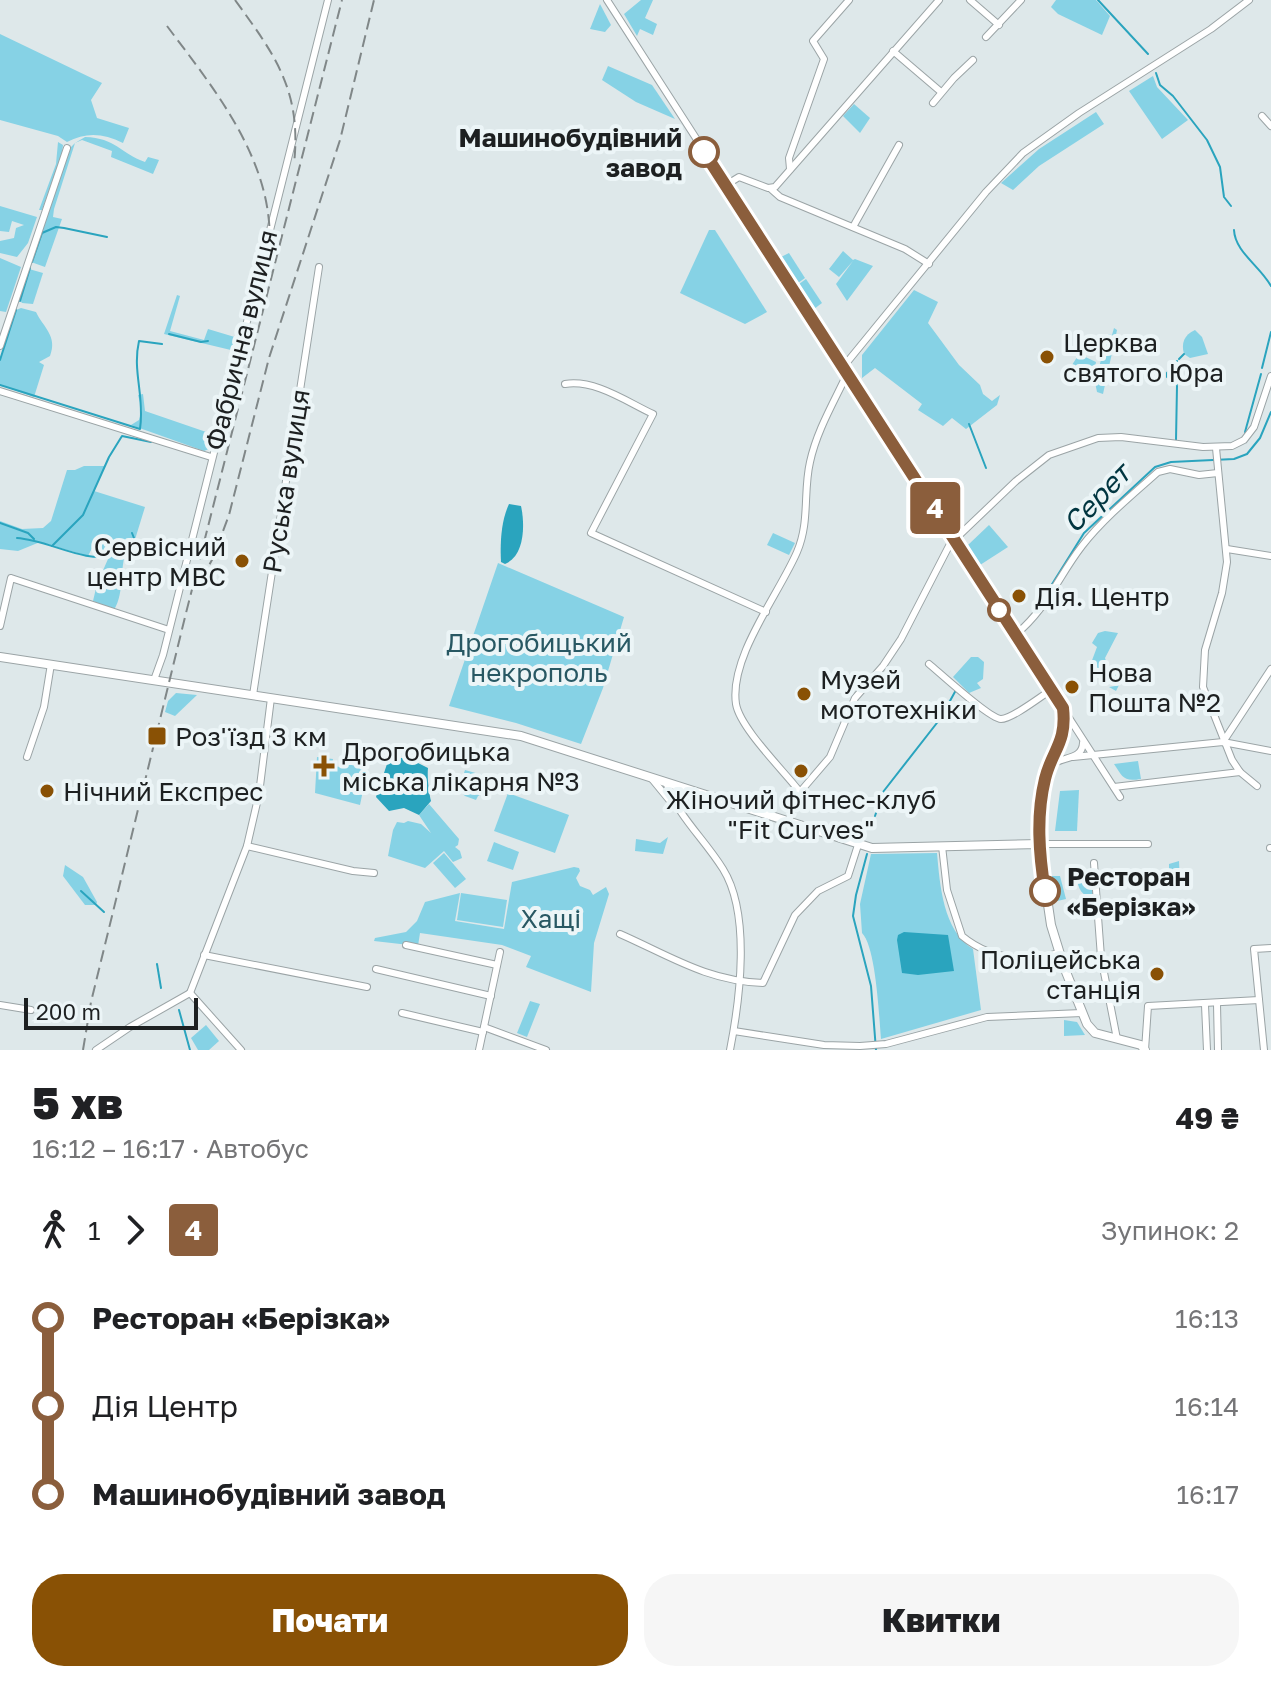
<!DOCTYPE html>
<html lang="uk">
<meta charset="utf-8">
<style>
:root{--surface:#fff;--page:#f6f6f6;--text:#202124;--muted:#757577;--accent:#895105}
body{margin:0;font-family:"Golos Text",sans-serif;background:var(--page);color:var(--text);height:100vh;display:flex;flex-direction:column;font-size:30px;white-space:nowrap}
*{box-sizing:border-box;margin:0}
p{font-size:26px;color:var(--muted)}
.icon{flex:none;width:44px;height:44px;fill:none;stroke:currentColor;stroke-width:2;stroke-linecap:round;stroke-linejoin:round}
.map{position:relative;height:1050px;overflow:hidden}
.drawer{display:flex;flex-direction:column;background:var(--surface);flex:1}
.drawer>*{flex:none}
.badge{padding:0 16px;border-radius:6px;font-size:28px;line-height:52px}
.scale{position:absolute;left:24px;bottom:20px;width:174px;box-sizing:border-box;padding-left:8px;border:4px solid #1d2021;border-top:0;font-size:22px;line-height:28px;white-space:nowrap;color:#1d2021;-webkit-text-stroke:6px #ecf5f7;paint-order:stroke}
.map>.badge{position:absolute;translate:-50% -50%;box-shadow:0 0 0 4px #fff}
.legs{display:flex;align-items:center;gap:12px;height:88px;padding:0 32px;font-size:26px}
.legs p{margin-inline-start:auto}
.headline{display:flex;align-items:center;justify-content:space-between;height:136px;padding:0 32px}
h1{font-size:44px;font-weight:800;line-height:60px}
.primary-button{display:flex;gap:16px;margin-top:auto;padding:16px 32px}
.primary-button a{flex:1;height:92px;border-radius:32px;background:var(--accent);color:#fff;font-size:32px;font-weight:800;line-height:92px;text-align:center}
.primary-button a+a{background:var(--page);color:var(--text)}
ul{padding:0 32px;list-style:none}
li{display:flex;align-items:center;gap:28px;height:88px;font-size:30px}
li i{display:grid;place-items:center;width:12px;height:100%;margin:0 10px;background:currentColor}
li i::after{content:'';width:20px;height:20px;margin:-10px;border:6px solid;border-radius:50%;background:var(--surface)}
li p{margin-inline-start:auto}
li:first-child i{background:linear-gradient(#0000 50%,currentColor 0)}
li:last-child i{background:linear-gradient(currentColor 50%,#0000 0)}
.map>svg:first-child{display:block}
</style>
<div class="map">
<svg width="1271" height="1050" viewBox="0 0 1271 1050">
<rect width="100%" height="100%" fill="#dee8ea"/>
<g fill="#86d2e5">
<polygon points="641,0 653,0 645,18 657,24 653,35 640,29 637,36 624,14"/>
<polygon points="1056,0 1096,0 1110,16 1102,35 1058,14 1051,7"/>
<polygon points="600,4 611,25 605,32 590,29"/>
<path d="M0 34 102 83 91 100 97 118 129 128 123 143C103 133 86 132 67 142L58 136 0 120Z"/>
<polygon points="608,66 652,85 675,119 636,102 602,80"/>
<polygon points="1153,76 1157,87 1188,120 1162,139 1129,91"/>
<polygon points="854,104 870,118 860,133 843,116"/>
<polygon points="1096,112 1104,124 1039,166 1013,190 1001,183 1039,149"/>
<path d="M85 137C116 138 120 153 145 162L148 157 159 160 153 174 111 157 112 151 82 140 75 143 54 209 53 217 62 219 45 267 31 262 69 149 75 143Z"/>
<polygon points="58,142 63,145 62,153 42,210 39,210 56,164"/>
<polygon points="0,206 37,217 28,243 17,257 0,253 0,241 14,238 16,228 24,225 12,221 9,232 0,231"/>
<polygon points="709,230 715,230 767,312 745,324 680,293"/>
<polygon points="843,251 853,260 855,259 873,266 847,301 836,284 853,261 839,277 829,269"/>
<polygon points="789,253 805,278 798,283 781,257"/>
<polygon points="0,258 21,267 6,312 0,311"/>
<polygon points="29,269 43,273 33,304 22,303 19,299"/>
<polygon points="806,279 822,303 814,309 799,284"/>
<polygon points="914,290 938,302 928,323 959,365 980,385 983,394 992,401 1000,395 997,405 966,429 952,418 943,426 918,410 922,404 875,368 862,378 862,355"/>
<polygon points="177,295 180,296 170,331 204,340 208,329 238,338 235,351 164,334"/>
<path d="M21 308 36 312C43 327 58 336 50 356L39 362 44 365 34 397 0 385V360L16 310Z"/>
<polygon points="1114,328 1117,330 1103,394 1097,392 1095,382 1108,334 1112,335"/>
<path d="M1195 330 1202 337 1208 354 1190 358 1184 354C1181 343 1184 335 1195 330Z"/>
<polygon points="1079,354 1096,362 1092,382 1085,381 1082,371 1072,365"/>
<polygon points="143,394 145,411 212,434 209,449 204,451 131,425 139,420 142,410 138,395"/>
<path d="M84 466H105L94 491 145 507 133 546 127 548C119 568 125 592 114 610L93 601 97 584 108 559 105 555H94L93 546 88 556 40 542 18 551 0 549V521L22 529 43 528 51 521 67 470H75Z"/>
<polygon points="989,525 1008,547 980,565 968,545"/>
<polygon points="773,533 795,543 789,555 767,545"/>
<polygon points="498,563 624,617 603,688 581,744 516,723 449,706"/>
<polygon points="1105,631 1118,633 1105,658 1110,672 1114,671 1119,685 1116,691 1109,687 1115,686 1113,676 1102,678 1095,673 1098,668 1091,663 1097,647 1092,643 1098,633"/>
<polygon points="971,657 978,657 984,662 983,679 977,683 981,688 969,693 953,677"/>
<polygon points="176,693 197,695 175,716 165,712 168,701"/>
<polygon points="317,757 333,759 332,766 341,767 342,761 367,771 360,805 315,793"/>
<path d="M1138 761 1141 779C1123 782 1123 777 1114 764Z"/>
<polygon points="465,770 493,778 489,790 478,796 476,800 465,796 445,777 461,782"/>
<polygon points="1079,790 1077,831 1055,831 1060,791"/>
<polygon points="508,793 569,815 555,853 494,831"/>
<polygon points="429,804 459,839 458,845 455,847 460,851 462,858 453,862 444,851 425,868 388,856 393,830 397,822 404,823 408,821 421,824 431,833 419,815"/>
<polygon points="668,837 663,854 635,851 636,839 660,843"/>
<polygon points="494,842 519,852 513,870 487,861"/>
<polygon points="444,853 466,879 455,888 433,863"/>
<path d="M937 853C940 886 943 930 973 949L981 1010 881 1039C879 1016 876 947 862 933L860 904 871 854Z"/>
<polygon points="1179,861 1180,884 1178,889 1174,889 1169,882 1169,864"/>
<polygon points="65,865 83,877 97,902 96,905 85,905 63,876"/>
<polygon points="574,867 579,868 580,871 576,878 580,886 590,890 593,895 606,887 609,894 594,943 591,992 526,967 531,956 502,945 420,933 418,946 374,941 375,938 406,932 417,921 425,902 460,893 455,921 504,929 512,882"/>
<polygon points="1049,876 1060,876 1066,899 1053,902"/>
<path d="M1092 877 1093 898C1082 896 1078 889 1077 878Z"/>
<polygon points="461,893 507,900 503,927 457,920"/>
<polygon points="530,1001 540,1004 527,1037 517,1033"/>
<polygon points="1064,1020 1077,1022 1085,1035 1064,1036"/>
<polygon points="206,1025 219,1041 209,1050 198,1050 191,1038"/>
</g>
<g fill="#2aa4be">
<path d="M509 504 521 506C525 524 525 556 505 564L501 562C500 543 501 521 509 504Z"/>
<path d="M393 757 410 759 428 768C427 779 429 792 431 801L419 815 404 808 389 811 376 797 388 761Z"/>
<polygon points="904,932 948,935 954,971 918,975 902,973 897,940 898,935"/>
</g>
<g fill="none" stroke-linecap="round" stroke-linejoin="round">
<g stroke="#2aa4be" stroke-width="2">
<polyline points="1098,0 1148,54"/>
<polyline points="1156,73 1160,85 1173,96 1207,140 1220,167 1224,197 1231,206"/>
<path d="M1234 230C1235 252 1260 266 1271 286"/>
<polyline points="32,262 42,233 56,227 64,228 107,237"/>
<polyline points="20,301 30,268"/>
<polyline points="169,334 201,342 208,341"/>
<polyline points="1179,359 1184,354"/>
<polyline points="0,360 16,310"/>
<polyline points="1262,368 1271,332"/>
<path d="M0 385 140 429C145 396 132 372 139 341L162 344"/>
<polyline points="969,424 986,468"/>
<polyline points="1245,432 1261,374"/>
<polyline points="1176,440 1177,386 1175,380 1167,377 1167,373 1177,361"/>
<polyline points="0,523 28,533 34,539"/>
<path d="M17 538C49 540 84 564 115 555 122 553 129 543 134 538L132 533"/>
<polyline points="52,546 83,515 109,457 122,436 151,442"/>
<polyline points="1044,597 1084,533 1155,467 1171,462 1234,459 1247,454 1260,438 1271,412"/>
<polyline points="875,816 883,792 940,719 956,690"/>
<polyline points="867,854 856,895 853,916 871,986 876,1050"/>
<polyline points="81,891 104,912"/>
<polyline points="157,964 161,988"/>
<polyline points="179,1010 190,1050"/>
</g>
<g stroke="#9ba4a6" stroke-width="8">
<g id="minor">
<polyline points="607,0 1120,797"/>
<polyline points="970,0 999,25"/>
<polyline points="986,37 1021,0"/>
<polyline points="893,51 941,92"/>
<polyline points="933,103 954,78 973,60"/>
<polyline points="1262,116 1271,126"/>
<polyline points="790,169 789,158 824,59 813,41 849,0"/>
<polyline points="726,185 739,177 768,188 775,187 939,0"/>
<polyline points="771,189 780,197 905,249 929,264"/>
<polyline points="853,227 899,145"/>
<polyline points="0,346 67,148"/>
<polyline points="844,366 986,192 1023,153 1079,113 1211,29 1249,0"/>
<path d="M565 384C595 379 627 402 653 414L591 533 766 612"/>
<polyline points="0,391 211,457"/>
<polyline points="1216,448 1227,562 1222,593 1205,650 1203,687 1232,760 1240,772 1257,786"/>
<polyline points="1227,549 1271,556"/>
<polyline points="0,626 11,578 169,630"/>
<path d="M1015 635C1047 609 1058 577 1082 546 1103 519 1132 495 1158 472L1170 469 1199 475 1218 473"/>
<path d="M929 664C941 674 990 719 1001 719 1012 719 1040 697 1051 690"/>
<polyline points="154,680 163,655 328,0"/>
<polyline points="253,695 319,267"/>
<path d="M1063 713C1066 738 1054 752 1047 774 1039 795 1040 822 1039 844H1148"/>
<polyline points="1223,742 1271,669"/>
<polyline points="27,757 44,707 51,664"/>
<polyline points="1073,757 1223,742 1271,751"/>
<path d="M1053 764C1064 756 1082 760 1083 743"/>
<polyline points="652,779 670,801"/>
<path d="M666 782C678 817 703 837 723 869 751 914 740 999 730 1050"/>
<polyline points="1114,787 1240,772"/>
<path d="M800 792C784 771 740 728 736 704 729 657 779 594 797 552 810 522 803 492 810 462 817 430 834 402 848 372"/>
<polyline points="788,822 800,792 830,757 855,698 883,666 901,639 950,544 1016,481 1049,455 1098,438 1121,437 1203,447 1232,446 1244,440 1254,427 1271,376"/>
<polyline points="247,846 353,871 374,873"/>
<path d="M942 846 947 890 962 936C991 960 1024 962 1059 953"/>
<polyline points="1270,848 1271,848"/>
<polyline points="1094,863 1101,957 1117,1039"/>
<path d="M620 934C670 956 707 981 763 983L795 915 818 891 848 876 858 845"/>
<polyline points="406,945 497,965"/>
<polyline points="204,955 367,987"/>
<polyline points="376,969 491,996"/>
<polyline points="190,993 247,846 259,794 271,698"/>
<polyline points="190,993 241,1050"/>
<polyline points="1217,1004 1218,1050"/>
<polyline points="0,1005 31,1010"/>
<polyline points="1205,1005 1207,1050"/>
<polyline points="402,1013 483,1032"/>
<polyline points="484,1027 546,1050"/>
<polyline points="734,1031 824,1045 860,1046 886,1044 987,1017 1082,1013"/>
<polyline points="96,1050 130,1027 190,993"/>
<polyline points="479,1050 500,952"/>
<polyline points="1145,1050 1148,1006 1259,1000"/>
<polyline points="1264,1050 1254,949 1271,948"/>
</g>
</g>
<g stroke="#9ba4a6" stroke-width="10">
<polyline id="major" points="0,657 521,736 872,848 1039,844 1051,925 1064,967 1087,1024 1095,1033 1141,1045 1145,1050"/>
</g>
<use href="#minor" stroke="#fff" stroke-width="6"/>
<use href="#major" stroke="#fff" stroke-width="8"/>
<g stroke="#808788" stroke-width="2" stroke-dasharray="12 6" stroke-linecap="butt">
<path d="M235 0C275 55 302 91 294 164"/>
<path d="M167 26C218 94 281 170 268 262"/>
<polyline points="201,580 213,558 229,515 269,358 340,140 374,0"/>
<polyline points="83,1050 91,1002 186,613 342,0"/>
</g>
</g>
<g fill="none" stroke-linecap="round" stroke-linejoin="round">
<g stroke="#fff" stroke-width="18">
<path id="line-1" d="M704 152 1063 708C1067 743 1052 750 1045 779 1036 816 1039 854 1045 891"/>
</g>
<use href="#line-1" stroke="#8b5e3c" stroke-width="12"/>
</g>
<g fill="#fff" stroke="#8b5e3c" stroke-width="4">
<circle cx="704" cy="152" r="14"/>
<circle cx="999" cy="610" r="10"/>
<circle cx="1045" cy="891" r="14"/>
</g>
<g fill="#895105" stroke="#ecf5f7" stroke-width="3">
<circle cx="1047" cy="357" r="8"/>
<circle cx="242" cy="561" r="8"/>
<circle cx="1019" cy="596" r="8"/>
<circle cx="1072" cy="687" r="8"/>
<circle cx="804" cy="694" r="8"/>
<rect x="147" y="726" width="20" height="20" rx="4"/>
<path d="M320 754h8v8h8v8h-8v8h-8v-8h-8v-8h8z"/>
<circle cx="801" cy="771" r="8"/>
<circle cx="47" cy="791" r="8"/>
<circle cx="1157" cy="974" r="8"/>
</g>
<g text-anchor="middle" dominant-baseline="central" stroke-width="8" stroke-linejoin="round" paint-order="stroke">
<g font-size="26" font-weight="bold" fill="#1d2021" stroke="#ecf5f7" text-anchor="end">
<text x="682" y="137">Машинобудівний<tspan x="682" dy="30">завод</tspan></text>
<text x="1067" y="876" text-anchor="start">Ресторан<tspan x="1067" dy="30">«Берізка»</tspan></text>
</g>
<g font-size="26" fill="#1d2021" stroke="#ecf5f7">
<text transform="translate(241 340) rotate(-76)">Фабрична вулиця</text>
<text transform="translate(286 481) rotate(-81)">Руська вулиця</text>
</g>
<g font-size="26" fill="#1d2021" stroke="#ecf5f7" text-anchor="start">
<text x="1063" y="342">Церква<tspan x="1063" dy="30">святого Юра</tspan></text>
<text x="226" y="546" text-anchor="end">Сервісний<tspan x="226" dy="30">центр МВС</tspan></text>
<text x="1035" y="596">Дія. Центр</text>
<text x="1088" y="672">Нова<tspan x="1088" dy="30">Пошта №2</tspan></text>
<text x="820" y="679">Музей<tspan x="820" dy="30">мототехніки</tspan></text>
<text x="175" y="736">Роз'їзд 3 км</text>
<text x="342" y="751">Дрогобицька<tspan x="342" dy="30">міська лікарня №3</tspan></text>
<text x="63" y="791">Нічний Експрес</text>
<text x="801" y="799" text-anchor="middle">Жіночий фітнес-клуб<tspan x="801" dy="30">"Fit Curves"</tspan></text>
<text x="1141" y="959" text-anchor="end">Поліцейська<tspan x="1141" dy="30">станція</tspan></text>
</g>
<g font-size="26" fill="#285863" stroke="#ecf5f7">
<text x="539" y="642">Дрогобицький<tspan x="539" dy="30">некрополь</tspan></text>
<text x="551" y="918">Хащі</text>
</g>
<g font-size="28" font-style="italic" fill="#003540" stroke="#ecf5f7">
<text transform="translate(1096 498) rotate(-46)">Серет</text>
</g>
</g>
</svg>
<div class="scale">200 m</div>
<b class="badge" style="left:935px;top:508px;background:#8b5e3c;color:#fff">4</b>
</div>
<section class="drawer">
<div class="headline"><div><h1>5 хв</h1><p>16:12 – 16:17 · Автобус</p></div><b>49 ₴</b></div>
<div class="legs"><svg class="icon" aria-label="walk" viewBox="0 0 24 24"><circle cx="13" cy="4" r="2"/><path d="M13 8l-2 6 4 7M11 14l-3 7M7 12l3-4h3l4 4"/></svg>1<svg class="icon" aria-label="forward" viewBox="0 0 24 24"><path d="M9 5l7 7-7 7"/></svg><b class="badge" style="background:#8b5e3c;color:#fff">4</b><p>Зупинок: 2</p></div>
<ul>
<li><i style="color:#8b5e3c"></i><b>Ресторан «Берізка»</b><p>16:13</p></li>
<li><i style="color:#8b5e3c"></i><span>Дія Центр</span><p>16:14</p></li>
<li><i style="color:#8b5e3c"></i><b>Машинобудівний завод</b><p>16:17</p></li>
</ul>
<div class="primary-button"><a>Почати</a><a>Квитки</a></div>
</section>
